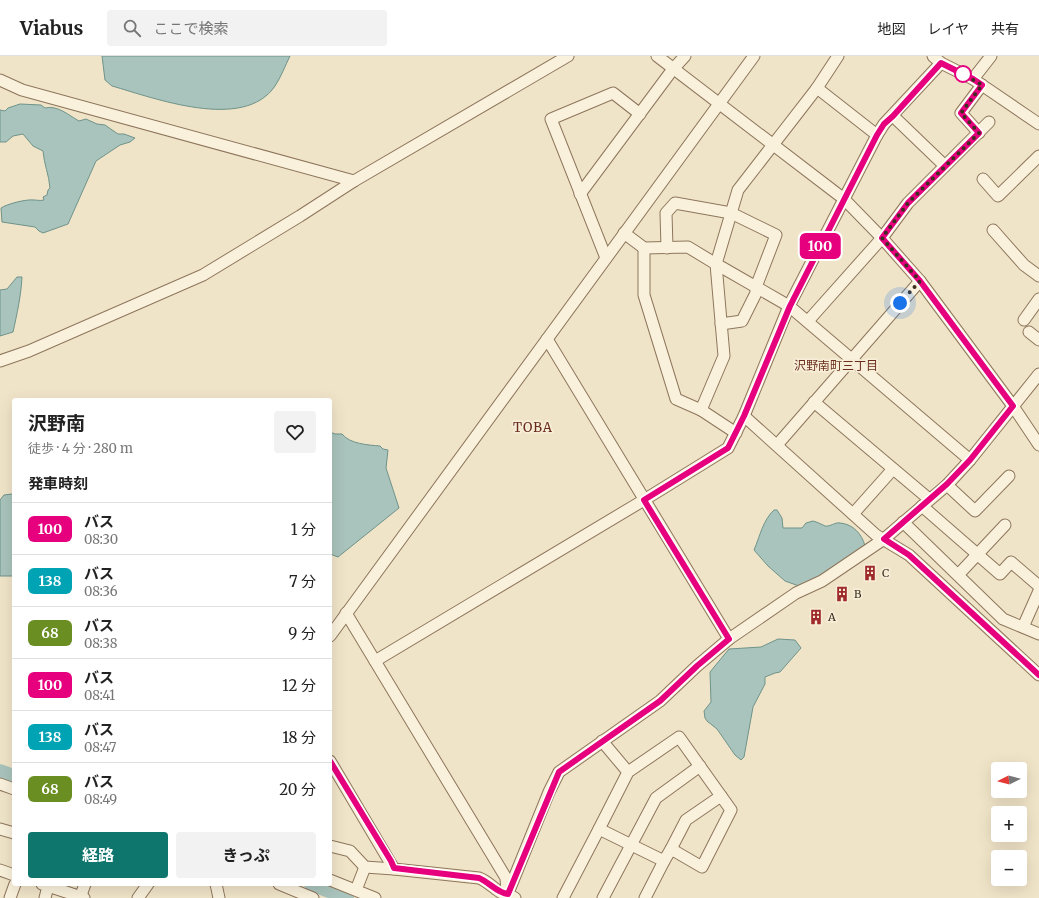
<!DOCTYPE html>
<html lang="ja">
<meta charset="utf-8">
<style>
:root{--surface:#fff;--page:#f2f2f2;--text:#222;--muted:#767676;--line:#e0e0e0;--accent:#0f766e}
body{margin:0;font-family:Merriweather,"Noto Sans JP",serif;background:var(--page);color:var(--text);height:100vh;display:flex;flex-direction:column;font-size:15px;white-space:nowrap}
*{box-sizing:border-box;margin:0}
p{font-size:13px;color:var(--muted)}
.icon{flex:none;width:22px;height:22px;fill:none;stroke:currentColor;stroke-width:2;stroke-linecap:round;stroke-linejoin:round}
.map{position:relative;flex:1;overflow:hidden}
.sheet{position:absolute;left:12px;top:342px;width:320px;height:488px;display:flex;flex-direction:column;background:var(--surface);border-radius:4px;box-shadow:0 4px 16px #0002}
.sheet>*{flex:none}
.badge{padding:0 8px;border-radius:6px;font-size:14px;line-height:26px}
.needle{width:26px;rotate:264deg}
.fabs{position:absolute;left:991px;top:706px;display:grid;gap:8px}
.fabs a{display:grid;place-items:center;width:36px;height:36px;border-radius:4px;background:var(--surface);box-shadow:0 4px 16px #0002;font-size:20px}
.you{position:absolute;width:20px;height:20px;margin:-10px;border:3px solid #fff;border-radius:50%;background:#1a73e8;box-shadow:0 0 0 6px #1a73e833}
.map>.badge{position:absolute;translate:-50% -50%;box-shadow:0 0 0 2px #fff}
h2{padding:0 16px;font-size:15px;line-height:36px}
.round{display:grid;place-items:center;flex:none;width:42px;height:42px;border-radius:4px;background:var(--page)}
.summary{display:flex;align-items:center;justify-content:space-between;height:68px;padding:0 16px}
h1{font-size:19px;font-weight:700;line-height:30px}
.action{display:flex;gap:8px;margin-top:auto;padding:8px 16px}
.action a{flex:1;height:46px;border-radius:4px;background:var(--accent);color:#fff;font-size:16px;font-weight:700;line-height:46px;text-align:center}
.action a+a{background:var(--page);color:var(--text)}
ul{padding:0;list-style:none}
li{display:flex;align-items:center;gap:12px;height:52px;padding:0 16px;border-top:1px solid var(--line)}
li div{flex:1}
li b{display:block;font-size:15px}
li em{font-style:normal}
li .badge{min-width:44px;font-weight:700;text-align:center}
header{display:flex;align-items:center;gap:24px;box-sizing:border-box;height:56px;padding:0 20px;background:var(--surface);border-bottom:1px solid var(--line)}
header strong{font-size:19px}
nav{display:flex;gap:22px;margin-inline-start:auto;font-size:14px}
.search{width:280px;height:36px;background:var(--page);display:flex;align-items:center;gap:10px;box-sizing:border-box;padding:0 14px;border-radius:4px;color:var(--muted);font-size:15px}
.map>svg:first-child{display:block}
</style>
<header>
<strong>Viabus</strong>
<div class="search"><svg class="icon" aria-label="search" viewBox="0 0 24 24"><circle cx="10" cy="10" r="6"/><path d="M15 15l6 6"/></svg>ここで検索</div>
<nav><a>地図</a><a>レイヤ</a><a>共有</a></nav>
</header>
<div class="map">
<svg width="1039" height="842" viewBox="0 0 1039 842">
<rect width="100%" height="100%" fill="#f0e4c8"/>
<g fill="#a9c4bc" stroke="#6f938a">
<path d="M102 0H290C285 10 281 21 275 30 244 76 154 42 112 30L105 24Z"/>
<path d="M20 48 41 49 45 52C58 49 68 59 79 65L86 63 97 68 105 69 118 78H124L135 82 130 86 120 89 96 105 68 168 43 177 39 175 35 171 2 166 1 152C7 148 26 143 34 144 38 144 39 145 44 144L43 141 47 139 48 134 50 132C49 119 44 108 43 95L33 90 23 78 13 80 6 86H0V54L5 55 8 52Z"/>
<path d="M17 221H22C21 240 17 258 13 276L0 280V234L7 233Z"/>
<path d="M330 376 335 378H342C350 388 368 389 380 390L383 393 388 394 386 412 399 452 338 501 330 498Z"/>
<polygon points="14,436 14,520 0,520 0,444 4,439 12,438"/>
<path d="M774 454H777L782 462 783 472H802L806 467 813 465C817 466 821 468 825 470 830 471 835 466 840 467 853 468 862 478 865 490L824 519 799 530 785 525 768 510 754 494C760 480 763 464 774 454Z"/>
<polygon points="778,583 795,584 801,592 780,616 775,617 765,621 765,628 753,651 744,701 741,704 735,699 717,673 707,665 705,662 704,655 711,646 710,616 729,593 761,591"/>
</g>
<g fill="none" stroke-linecap="round" stroke-linejoin="round">
<g stroke="#a9c4bc" stroke-width="14">
<polyline points="0,715 14,720"/>
<polyline points="311,828 347,842"/>
</g>
<g stroke="#8d765c" stroke-width="13">
<g id="minor">
<polyline points="657,0 844,143 882,182 920,225 1013,350 1039,389"/>
<polyline points="838,0 817,32 738,134 716,208 789,250 970,404"/>
<polyline points="933,0 941,7 973,23 1039,68"/>
<polyline points="973,23 991,0"/>
<polyline points="0,24 22,34 354,125"/>
<polyline points="817,32 877,79"/>
<polyline points="893,60 945,110"/>
<polyline points="979,77 961,57 982,29"/>
<polyline points="983,123 998,140 1039,100"/>
<polyline points="580,138 673,13 685,0"/>
<polyline points="993,174 1024,209 1039,220"/>
<polyline points="624,177 644,192 688,191 716,208 724,300 701,354"/>
<polyline points="644,192 644,239 676,343 701,354 736,377"/>
<polyline points="667,192 666,157 675,147 731,157 776,179 756,231 756,237 742,265 721,268"/>
<polyline points="606,202 551,63 613,37 640,58"/>
<polyline points="1024,264 1039,243"/>
<polyline points="808,265 882,182 908,147 989,66"/>
<polyline points="1029,276 1039,284"/>
<polyline points="547,283 729,583"/>
<polyline points="0,305 29,295 203,219 300,160 354,125 568,0"/>
<polyline points="814,346 929,443"/>
<polyline points="744,360 876,479 909,499 1039,619"/>
<polyline points="777,389 920,225"/>
<polyline points="947,429 975,455 1009,420"/>
<polyline points="922,450 1000,518 1011,506 1039,530"/>
<polyline points="853,458 893,413"/>
<polyline points="903,466 1003,563 1039,578"/>
<polyline points="958,519 1005,469"/>
<polyline points="346,557 506,822 507,836"/>
<polyline points="1023,571 1039,535"/>
<polyline points="330,580 754,0"/>
<polyline points="375,605 644,444 728,392 744,360 789,250 877,79 884,68 941,7"/>
<polyline points="602,685 628,716 679,681 731,754 702,811 671,793 664,805 599,773 628,716"/>
<path d="M330 705 394 813 479 822C488 825 496 835 502 837 507 839 510 839 515 842"/>
<polyline points="0,728 14,733"/>
<polyline points="0,773 14,777"/>
<polyline points="330,790 350,795 365,811 394,813"/>
<polyline points="671,793 686,764 721,740"/>
<polyline points="0,814 14,819"/>
<polyline points="330,824 375,842"/>
<polyline points="42,828 84,842"/>
<polyline points="216,828 219,842"/>
<polyline points="279,828 313,842"/>
<polyline points="356,834 365,811"/>
<polyline points="10,842 15,828"/>
<polyline points="45,842 48,830"/>
<polyline points="80,842 85,828"/>
<polyline points="138,842 148,828"/>
<polyline points="506,842 549,736 559,716 660,645 697,610 729,583 796,537 822,525 884,483 947,429 970,404 1039,318"/>
<polyline points="563,842 599,773"/>
<polyline points="603,842 656,742 700,710"/>
<polyline points="645,842 664,805"/>
</g>
</g>
<use href="#minor" stroke="#faf1dc" stroke-width="11"/>
</g>
<g fill="none" stroke-linecap="round" stroke-linejoin="round">
<g stroke="#fff" stroke-width="9">
<path id="line" d="M330 705 391 805 394 812 479 822C489 826 497 837 508 838L559 716 660 645 697 610 729 583 644 444 728 392 744 360 790 250 877 79 884 68 893 60 941 7 973 23 982 29 961 57 979 77 908 147 882 182 920 225 1013 350 970 404 947 428 884 483 909 499 1039 619"/>
</g>
<use href="#line" stroke="#e6007e" stroke-width="6"/>
<polyline stroke="#3d2e20" stroke-width="4" stroke-dasharray="0 7.2" points="900,247 920,225 882,182 908,147 979,77 961,57 982,29 963,18"/>
</g>
<defs>
<g id="building-bare" transform="scale(1.2)"><path d="M-4-6H4V6H1V3H-1V6H-4ZM-2.5-4.3h1.7v1.8h-1.7ZM.8-4.3h1.7v1.8H.8ZM-2.5-1h1.7V.8h-1.7ZM.8-1h1.7V.8H.8Z" fill="#9e2a2b" stroke="#f7eed8" stroke-width="2.5" paint-order="stroke"/></g>
</defs>
<g fill-rule="evenodd">
<use href="#building-bare" x="870" y="517"/>
<use href="#building-bare" x="842" y="538"/>
<use href="#building-bare" x="816" y="561"/>
</g>
<circle fill="#fff" stroke="#e6007e" stroke-width="2" cx="963" cy="18" r="8"/>
<g text-anchor="middle" dominant-baseline="central" stroke-width="3.5" stroke-linejoin="round" paint-order="stroke">
<g font-size="11" fill="#3d2e20" stroke="#f7eed8" text-anchor="start">
<text x="882" y="517">C</text>
<text x="854" y="538">B</text>
<text x="828" y="561">A</text>
</g>
<g font-size="12" fill="#6b2e1e" stroke="#f7eed8">
<text x="836" y="309">沢野南町三丁目</text>
</g>
<g font-size="13" letter-spacing="1" fill="#6b2e1e" stroke="#f7eed8">
<text x="533" y="371">TOBA</text>
</g>
</g>
</svg>
<div class="fabs">
<a><svg class="needle" viewBox="-14 -14 28 28"><path d="M0-13l5 13h-10z" fill="#e53935"/><path d="M0 13l5-13h-10z" fill="#767676"/></svg></a>
<a>+</a>
<a>−</a>
</div>
<div class="you" style="left:900px;top:247px"></div>
<b class="badge" style="left:820px;top:190px;background:#e6007e;color:#fff">100</b>
<section class="sheet">
<div class="summary"><div><h1>沢野南</h1><p>徒歩 · 4 分 · 280 m</p></div><a class="round"><svg class="icon" aria-label="heart" viewBox="0 0 24 24"><path d="M12 20l-8-8c-3-5 5-10 8-4 3-6 11-1 8 4z"/></svg></a></div>
<h2>発車時刻</h2>
<ul>
<li><span class="badge" style="background:#e6007e;color:#fff">100</span><div><b>バス</b><p>08:30</p></div><em>1 分</em></li>
<li><span class="badge" style="background:#00a3b4;color:#fff">138</span><div><b>バス</b><p>08:36</p></div><em>7 分</em></li>
<li><span class="badge" style="background:#6b8e23;color:#fff">68</span><div><b>バス</b><p>08:38</p></div><em>9 分</em></li>
<li><span class="badge" style="background:#e6007e;color:#fff">100</span><div><b>バス</b><p>08:41</p></div><em>12 分</em></li>
<li><span class="badge" style="background:#00a3b4;color:#fff">138</span><div><b>バス</b><p>08:47</p></div><em>18 分</em></li>
<li><span class="badge" style="background:#6b8e23;color:#fff">68</span><div><b>バス</b><p>08:49</p></div><em>20 分</em></li>
</ul>
<div class="action"><a>経路</a><a>きっぷ</a></div>
</section>
</div>
